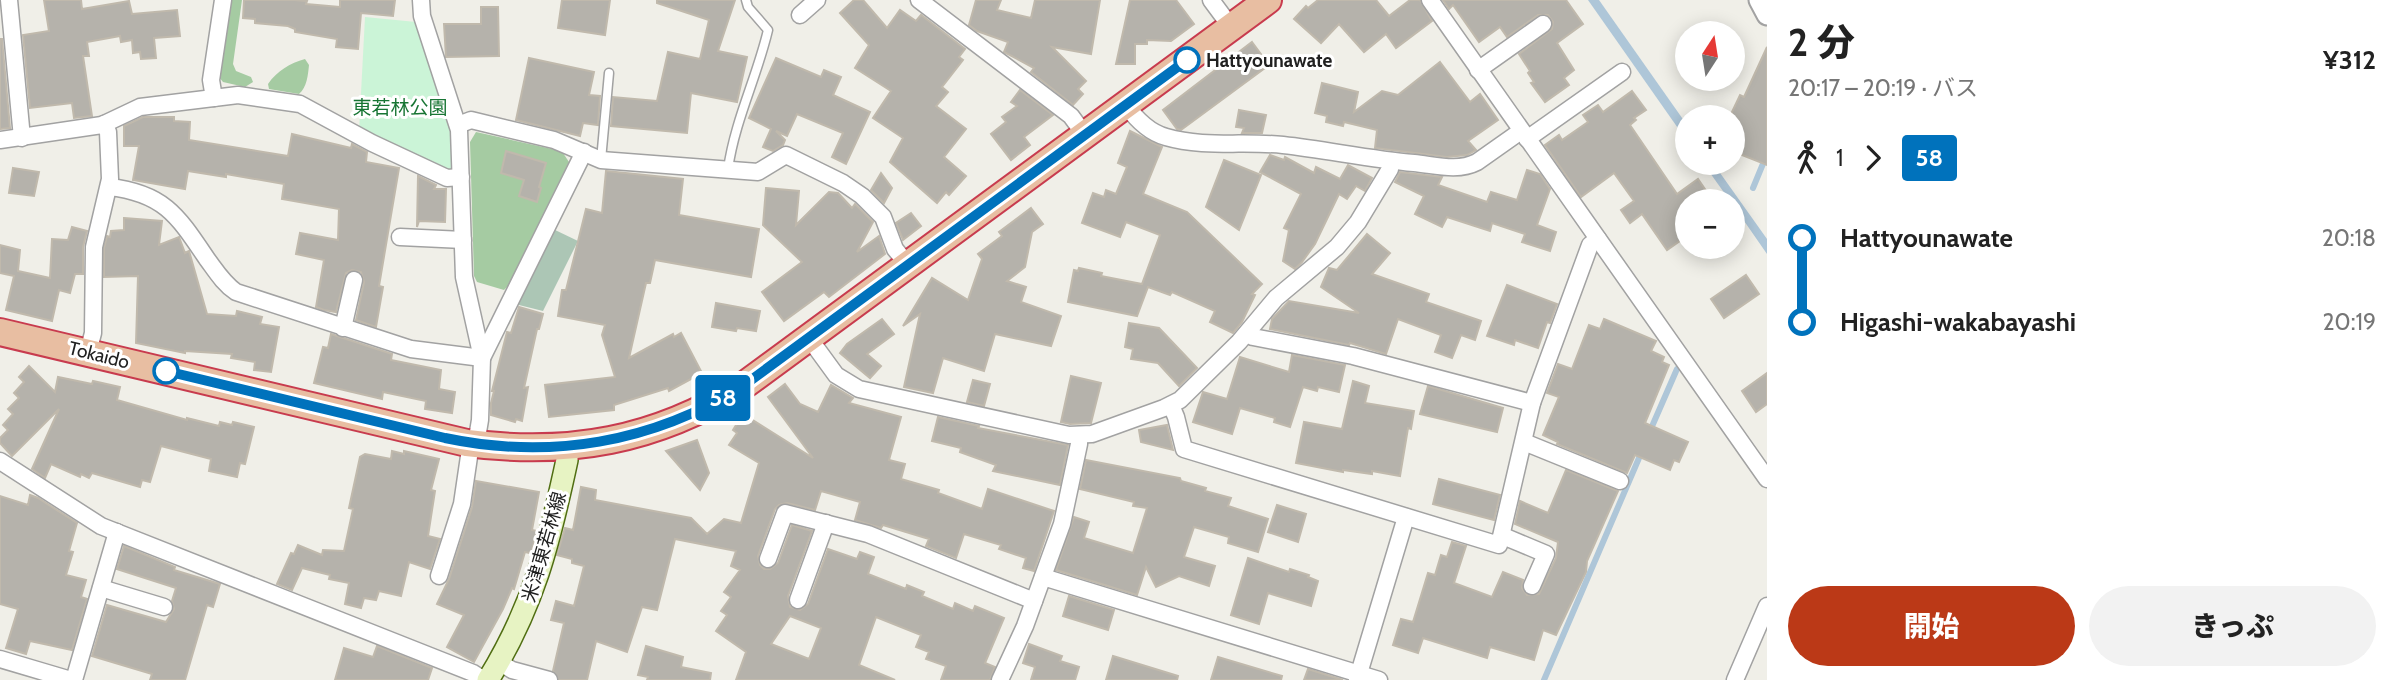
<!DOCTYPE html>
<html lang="ja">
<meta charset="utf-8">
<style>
:root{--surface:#fff;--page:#f2f2f2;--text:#222;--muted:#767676;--accent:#bb3917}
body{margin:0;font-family:Cabin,"Noto Sans JP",sans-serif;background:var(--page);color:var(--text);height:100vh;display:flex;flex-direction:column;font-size:26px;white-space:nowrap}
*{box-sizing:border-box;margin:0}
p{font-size:23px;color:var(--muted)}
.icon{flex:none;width:38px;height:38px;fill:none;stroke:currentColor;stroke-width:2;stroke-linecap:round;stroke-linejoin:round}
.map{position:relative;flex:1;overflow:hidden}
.drawer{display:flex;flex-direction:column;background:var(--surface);width:630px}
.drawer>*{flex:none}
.badge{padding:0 14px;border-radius:5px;font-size:24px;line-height:46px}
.needle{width:46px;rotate:12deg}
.fabs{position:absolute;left:1675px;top:21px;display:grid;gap:14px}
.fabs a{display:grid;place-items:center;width:70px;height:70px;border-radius:50%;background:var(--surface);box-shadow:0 4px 18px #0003;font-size:35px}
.map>.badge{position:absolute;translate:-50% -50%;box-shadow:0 0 0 4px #fff}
.legs{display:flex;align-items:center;gap:10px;height:77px;padding:0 21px;font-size:23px}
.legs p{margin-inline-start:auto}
.head{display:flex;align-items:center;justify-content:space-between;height:119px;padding:0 21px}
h1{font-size:38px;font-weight:800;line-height:52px}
.primary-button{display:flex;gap:14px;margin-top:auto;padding:14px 21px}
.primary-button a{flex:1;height:80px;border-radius:42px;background:var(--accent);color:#fff;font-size:28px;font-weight:800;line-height:80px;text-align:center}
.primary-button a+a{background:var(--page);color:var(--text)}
ul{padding:0 21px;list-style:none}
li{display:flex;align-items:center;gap:24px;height:84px;font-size:26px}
li i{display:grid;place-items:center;width:10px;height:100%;margin:0 9px;background:currentColor}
li i::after{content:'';width:18px;height:18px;margin:-9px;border:5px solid;border-radius:50%;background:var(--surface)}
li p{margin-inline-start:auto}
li:first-child i{background:linear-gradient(#0000 50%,currentColor 0)}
li:last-child i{background:linear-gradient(currentColor 50%,#0000 0)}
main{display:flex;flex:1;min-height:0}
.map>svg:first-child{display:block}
</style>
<main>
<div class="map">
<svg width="1767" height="680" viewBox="0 0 1767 680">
<rect width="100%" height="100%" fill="#f0efe8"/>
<g fill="#a5cba2">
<polygon points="229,0 242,0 233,64 236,71 251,77 253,82 245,87 223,82 219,77"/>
<path d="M305 59 309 65C308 75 307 87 299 94L269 89 268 84C277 71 290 63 305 59Z"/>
<polygon points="476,132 552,149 563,153 569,162 508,286 504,290 477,282 474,276 470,142"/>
</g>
<polygon fill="#acc6b5" points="553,229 578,241 543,311 515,304"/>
<polygon fill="#cbf4d7" points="365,17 416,22 452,131 453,171 449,174 359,131"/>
<g fill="#aec6d8">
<polygon points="1588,0 1599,0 1687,125 1687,141"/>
<polygon points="1703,163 1713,163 1767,239 1767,254 1733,205 1732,201 1730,201"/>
</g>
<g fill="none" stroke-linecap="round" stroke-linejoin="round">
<g stroke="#aec6d8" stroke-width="6">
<polyline points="1753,188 1767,154"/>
<polyline points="1650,431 1677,369"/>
<polyline points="1544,680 1642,451"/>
</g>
</g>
<g fill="#b5b2ab" stroke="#c0b9ac" stroke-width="2" fill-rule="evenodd">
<polygon points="44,0 81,0 82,9 129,1 132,14 177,10 180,36 154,38 156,58 141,59 140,52 133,53 132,40 121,42 120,36 87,42 89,56 83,56 92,116 74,118 72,103 30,108 23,35 49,31"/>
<polygon points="244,0 294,0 307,1 306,4 340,7 340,0 395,0 393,16 361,13 358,49 336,47 337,39 295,32 295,29 288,26 255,23 255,19 243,18"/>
<polygon points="562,0 610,0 605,35 558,28"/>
<polygon points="657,0 735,0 718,51 747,57 737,102 691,93 687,133 611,126 613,97 657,101 668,52 700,59 709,20 657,3"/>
<polygon points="854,0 863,0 887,28 900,10 916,21 921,15 965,49 959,57 963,60 942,87 948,92 936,106 966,129 944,157 966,176 949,195 946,192 937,203 890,162 903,138 873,118 891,91 855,68 869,45 840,13"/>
<polygon points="976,0 1001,0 997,10 1031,18 1035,0 1100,0 1091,54 1052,47 1086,81 1078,89 1083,94 1073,105 1031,72 1034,68 1004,52 1008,42 977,31 969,25"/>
<polygon points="1130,0 1176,0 1194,24 1171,41 1147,40 1147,44 1135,44 1135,64 1116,64"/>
<polygon points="1318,0 1376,0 1389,16 1410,0 1420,0 1432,21 1396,48 1386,34 1364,52 1339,24 1321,43 1294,19 1306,6 1308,8"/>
<polygon points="1443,0 1566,0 1583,24 1557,43 1574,70 1564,78 1569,85 1545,102 1531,83 1534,82 1528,73 1530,71 1519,54 1552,29 1553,22 1548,15 1538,15 1507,37 1500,27 1479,42 1453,5 1449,9"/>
<polygon points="481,7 498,7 499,56 446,57 444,24 481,24"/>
<polygon points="0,39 2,39 10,128 0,129"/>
<polygon points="1252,42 1269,65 1181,130 1177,129 1163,110"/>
<polygon points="1767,47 1767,165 1732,151 1732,112 1740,95 1744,97"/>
<polygon points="529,58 594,72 589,95 600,96 598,125 583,123 580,136 516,120"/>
<polygon points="776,58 821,77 824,70 841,77 833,95 870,112 846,164 832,157 843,133 797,114 787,136 776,131 785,140 783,145 773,151 763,147 771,129 749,118"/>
<polygon points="1440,62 1470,102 1480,94 1498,120 1468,141 1476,150 1467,155 1447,157 1375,148 1377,130 1344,122 1343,126 1326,122 1327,116 1315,113 1322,83 1358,92 1354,112 1382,91 1398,95"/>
<polygon points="1020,90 1053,115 1024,137 1030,145 1011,160 991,134 1006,122 1002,117 1017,106 1011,102"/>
<polygon points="1632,91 1646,110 1634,118 1636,120 1630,125 1677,194 1698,179 1713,201 1687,201 1687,236 1667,250 1642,214 1630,223 1621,210 1634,201 1614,173 1581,197 1545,145 1559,135 1562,140 1588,122 1583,115 1598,105 1603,112"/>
<polygon points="1239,110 1266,115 1262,133 1242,133 1244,128 1236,127"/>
<polygon points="143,117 174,117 174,121 190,122 189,140 288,156 292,134 351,148 352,144 367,152 366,162 399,168 379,286 383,287 376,327 356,320 364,282 361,272 352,270 346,273 336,312 324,310 316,307 324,260 296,254 300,233 338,240 339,209 282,199 284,184 226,174 226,177 188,171 185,189 133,180 139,146 124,146 124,126"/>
<polygon points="1130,131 1162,147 1143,194 1187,212 1262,284 1252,294 1255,295 1242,322 1233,333 1210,322 1215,311 1172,292 1170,295 1148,287 1137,316 1068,302 1074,270 1078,271 1079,268 1102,273 1101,276 1142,284 1160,235 1126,222 1120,237 1082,223 1093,193 1104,197 1106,190 1116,194 1127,167 1118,163"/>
<polygon points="506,151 546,163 539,187 541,188 537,202 519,196 524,180 501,173"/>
<polygon points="1270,155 1284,160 1285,157 1314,173 1316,167 1340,179 1348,165 1372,178 1365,191 1356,186 1347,199 1339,194 1315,244 1302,262 1295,269 1283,261 1289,230 1284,228 1301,194 1260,172"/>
<polygon points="1224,160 1261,175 1239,230 1206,207"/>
<polygon points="13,168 39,172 34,196 9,193"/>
<polygon points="1527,170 1540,174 1550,189 1537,225 1556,232 1550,251 1522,242 1525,234 1492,223 1490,231 1447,217 1442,227 1415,214 1424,196 1395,182 1400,172 1442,177 1438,185 1487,202 1491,192 1517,200"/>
<polygon points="606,171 683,179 679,215 759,229 751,277 655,260 650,283 646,283 629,358 673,334 674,337 681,333 702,373 669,391 668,388 614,405 614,410 549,417 545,385 615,377 602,335 605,325 558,316 562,290 566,290 586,209 602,213"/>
<polygon points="881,173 892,188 884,203 871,190"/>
<polygon points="418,176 436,185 434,189 446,189 445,222 419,221 417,227"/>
<polygon points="766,188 799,191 796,225 829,192 838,193 852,208 855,204 873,222 857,252 879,236 885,254 829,297 824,292 784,321 762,292 802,262 763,225"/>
<polygon points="1031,208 1043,224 1032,232 1025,267 1007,281 1026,287 1021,302 1061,316 1051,346 995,334 984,371 943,358 933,393 904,387 920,314 903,326 932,278 968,300 982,259 978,254 1002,236 999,232"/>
<polygon points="911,213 921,226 903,240 896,223"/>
<polygon points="124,218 162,221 159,245 179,237 185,253 189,251 207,314 236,316 237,311 262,317 260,324 279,327 271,372 254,370 255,362 231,358 232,354 185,351 185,353 136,343 138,276 104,277 104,248 107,236 110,237 111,231 124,230"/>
<polygon points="72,227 87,231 83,247 83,274 75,274 70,293 59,290 52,321 6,310 14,276 0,273 0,245 20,250 18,271 50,278 52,239 68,240"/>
<polygon points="1367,234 1390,253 1372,274 1429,294 1426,302 1481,321 1475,340 1461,335 1452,358 1435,352 1441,335 1398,319 1386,354 1350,343 1349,345 1270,329 1272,319 1289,301 1359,313 1321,287 1329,268 1337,270"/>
<polygon points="1746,275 1759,294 1724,318 1711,299"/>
<polygon points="1507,285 1557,304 1550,323 1547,322 1538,348 1515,340 1514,345 1487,336"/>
<polygon points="716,303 760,311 756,331 737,328 736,331 712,327"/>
<polygon points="519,307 543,314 539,329 537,329 524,388 528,387 522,421 516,419 515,422 491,415 491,403 494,391 492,391 507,332 511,333"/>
<polygon points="882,319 894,334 867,354 881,366 870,378 840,353 847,344"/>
<polygon points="1604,319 1656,341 1651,351 1664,357 1662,362 1669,365 1645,423 1688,442 1679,462 1674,460 1670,470 1635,455 1627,473 1557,444 1558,442 1543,435 1559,397 1547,393 1558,364 1572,369 1589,325 1600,329"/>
<polygon points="1129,323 1159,328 1197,368 1179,386 1158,363 1131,359 1133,349 1125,347"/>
<polygon points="331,334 392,354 391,360 441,370 439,389 455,392 452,413 425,409 426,401 383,392 382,399 314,383 323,347 328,348"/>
<polygon points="1292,355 1345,365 1339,392 1318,387 1317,391 1303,387 1290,427 1274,422 1275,418 1240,408 1232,434 1193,422 1203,392 1227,399 1240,357 1289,372"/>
<polygon points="29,366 55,392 58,377 92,384 93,381 120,387 117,400 187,420 187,418 219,426 220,422 232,425 233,422 254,427 245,464 240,463 237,477 209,471 211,459 161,446 150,482 142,480 140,487 92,473 89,478 81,474 80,477 51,464 45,478 32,469 59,409 12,456 0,443 0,438 8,430 3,425 13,414 8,409 19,398 14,393 24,382 19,377"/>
<polygon points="1767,373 1767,404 1756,412 1742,391"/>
<polygon points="1071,376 1101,383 1091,423 1070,424 1061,422"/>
<polygon points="973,380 990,384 984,406 967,402"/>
<polygon points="1353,381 1369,386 1365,403 1414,411 1411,429 1408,428 1400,476 1372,471 1372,474 1343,470 1343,472 1296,463 1304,422 1342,429"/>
<path d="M785 384 800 404 818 412 831 385 853 398 849 403 901 417 889 460 905 464 901 479 939 490 938 493 982 509 988 489 1054 511 1034 571 1023 568 1026 558 999 549 1001 545 964 534 956 558 926 546 929 539 883 525 881 528 855 520 860 502 821 491 815 510 787 503 779 505 775 509 758 556 760 565 764 569H770L778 563 792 525 812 531 788 596 790 607 800 610 808 604 828 549 857 559 860 552 874 557 868 574 906 589 907 585 924 592 922 596 953 609 955 603 973 611 975 606 1004 618 985 663 995 667 990 680H941L946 666 926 659 929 652 916 647 921 635 876 617 859 665 895 680H736L746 652 716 631 727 615 721 611 731 597 724 592 740 570 731 566 736 551 675 539 657 610 642 607 627 652 596 641 587 680H559L553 671 564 623 551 620 556 601 574 606 584 566 572 563V559L557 555 565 528 573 530 581 487 596 490 595 500 691 518 707 534 724 519 741 523 759 463 729 445 737 433 733 430 743 414 813 458 768 397ZM790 616 821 628 809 659 771 644Z"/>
<polygon points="1428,386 1503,408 1497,432 1420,414"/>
<polygon points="938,417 979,426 978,428 1068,445 1060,485 993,471 996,465 960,452 961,448 932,441"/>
<polygon points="1167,425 1173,450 1141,442 1139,430"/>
<polygon points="697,440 709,473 700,490 666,451"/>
<polygon points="392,451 404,454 404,451 439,459 431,490 435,491 428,536 440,539 430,569 409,562 401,596 379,591 376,600 364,598 361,608 345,604 349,583 329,579 330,575 302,568 292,590 277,584 291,553 294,554 298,545 322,555 323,550 344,551 353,509 349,508 360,457 365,454 391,459"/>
<polygon points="1086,460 1180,478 1181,481 1206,488 1205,491 1231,498 1228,506 1268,519 1258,552 1228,543 1229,537 1194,527 1184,557 1215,566 1209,586 1179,576 1156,587 1146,567 1137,595 1056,570 1074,517 1089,522 1084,538 1133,553 1147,508 1133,506 1134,502 1080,489"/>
<polygon points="1566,470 1618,491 1587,561 1586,572 1556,635 1543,630 1534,660 1490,647 1487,658 1423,638 1418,653 1393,645 1401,619 1413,622 1428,573 1435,575 1441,555 1447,557 1452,542 1466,546 1454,583 1492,597 1503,572 1523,580 1522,588 1527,595 1539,594 1556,558 1558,542 1515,524 1520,501 1548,513"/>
<polygon points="1439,479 1500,495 1494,520 1433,504"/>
<polygon points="476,481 539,492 532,530 537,531 532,550 529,553 525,552 514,589 512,588 503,609 474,662 447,647 464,615 437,604 449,579 472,507"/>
<polygon points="30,495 38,498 77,523 69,551 73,552 66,575 86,580 81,597 87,599 72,650 30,641 26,654 6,648 18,609 0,604 0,496 28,505"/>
<polygon points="1277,505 1306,514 1298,542 1268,532"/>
<polygon points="124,546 175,567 174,570 220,584 213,607 207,605 185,680 150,680 152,674 92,656 107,605 166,622 174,609 172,601 176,588 117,569"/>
<polygon points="1248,558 1289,572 1290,569 1309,575 1308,577 1318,581 1311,606 1268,593 1259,624 1231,615"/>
<polygon points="1069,596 1114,610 1108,630 1063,616"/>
<polygon points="1029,644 1062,656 1060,661 1079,667 1075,680 1031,680 1035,667 1023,663"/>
<polygon points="377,646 432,668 428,680 335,680 344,648 373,657"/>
<polygon points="646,646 683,657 681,667 711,673 710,680 647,680 648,677 638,675"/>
<polygon points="1113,656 1178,676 1177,680 1106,680"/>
<polygon points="1218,657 1282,676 1281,680 1211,680"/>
<polygon points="1308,669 1343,680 1304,680"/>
</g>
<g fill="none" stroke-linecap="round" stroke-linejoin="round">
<g stroke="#a2a2a2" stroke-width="11">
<g id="service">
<polyline points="601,160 609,73"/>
<path d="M728 169C735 120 757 77 768 30L748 7 746 0"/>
</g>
</g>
<g stroke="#a2a2a2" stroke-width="19">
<g id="minor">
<polyline points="9,0 22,138"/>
<polyline points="421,0 422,16 459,130 464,277 482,358 480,420 476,444"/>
<polyline points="919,0 1071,116 1085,135"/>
<polyline points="1211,0 1231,27"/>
<polyline points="1430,0 1767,479"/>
<polyline points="800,15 817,0"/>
<polyline points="1478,70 1543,24"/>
<polyline points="214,98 211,80 223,0"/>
<path d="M1126 105C1136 119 1148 132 1166 137 1204 148 1244 141 1283 145 1327 150 1370 159 1414 163 1435 165 1458 172 1477 162L1521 131"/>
<polyline points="458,125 471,120 554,140 601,160 758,172 786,155 843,183 862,196 883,217 895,249 908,265"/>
<polyline points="1527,139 1622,72"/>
<polyline points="0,140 102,125 140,107 238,95 300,104 372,143 447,178 461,177"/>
<path d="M109 187C164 193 178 216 207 259 216 271 223 283 236 292L411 349 482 358 584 152"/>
<polyline points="400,237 463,240"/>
<polyline points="343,328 354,280"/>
<polyline points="1247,333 1253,337 1353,356 1532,403"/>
<polyline points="809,338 836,375 859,389 1069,435 1092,434 1164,408 1180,400 1239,342 1276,298 1337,247 1358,222 1390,169 1391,161"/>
<polyline points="88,352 93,333 94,247 110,179 108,132 104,124"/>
<polyline points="1171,405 1176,417 1184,449 1499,545 1532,403 1590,245 1598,239"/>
<polyline points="1524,442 1620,481"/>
<polyline points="0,461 101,526 473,673 484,680"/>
<polyline points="1503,536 1546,554 1532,586"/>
<polyline points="768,559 785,513 868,534 1034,601"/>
<polyline points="439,576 462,504 471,443"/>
<polyline points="1043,577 1379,680"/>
<polyline points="101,588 164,607"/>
<polyline points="798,600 826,523"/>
<polyline points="0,659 71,680"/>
<polyline points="499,662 512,670 549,680"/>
<polyline points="74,680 117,532"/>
<polyline points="1000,680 1025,626 1062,524 1079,444 1079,435"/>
<polyline points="1357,680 1406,517"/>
<polyline points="1735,680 1767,606"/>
</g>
</g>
<g stroke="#a2a2a2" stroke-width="23">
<polyline id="tertiary" points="1759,0 1767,15"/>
</g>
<g stroke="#506e12" stroke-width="24">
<path id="secondary" d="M488 680C534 605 549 544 567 460V447"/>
</g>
<g stroke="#c83b4e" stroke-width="30">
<path id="trunk" d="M0 332 467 443C569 456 655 441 743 386L1268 0"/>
</g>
<use href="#service" stroke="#fff" stroke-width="8"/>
<use href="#minor" stroke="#fff" stroke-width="16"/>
<use href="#tertiary" stroke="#fff" stroke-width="19"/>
<use href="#secondary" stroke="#e7f3c3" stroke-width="21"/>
<use href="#trunk" stroke="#e8bea2" stroke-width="26"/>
</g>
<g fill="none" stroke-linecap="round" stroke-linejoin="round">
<g stroke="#fff" stroke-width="16">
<path id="line-1" d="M166 371 445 438C550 460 652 443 743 386L1187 60"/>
</g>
<use href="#line-1" stroke="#0072bc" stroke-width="10"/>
</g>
<g fill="#fff" stroke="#0072bc" stroke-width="3.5">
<circle cx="1187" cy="60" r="12"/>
<circle cx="166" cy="371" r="12"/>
</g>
<g text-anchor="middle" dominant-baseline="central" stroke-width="6" stroke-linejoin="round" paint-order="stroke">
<g font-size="19" font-weight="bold" fill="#212121" stroke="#fff" text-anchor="start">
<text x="1206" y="60">Hattyounawate</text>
</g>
<g font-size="19" fill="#187534" stroke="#fff">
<text x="400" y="107">東若林公園</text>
</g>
<g font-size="19" fill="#212121" stroke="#fff">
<text transform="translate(99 355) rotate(14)">Tokaido</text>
<text transform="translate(544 547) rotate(-74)">米津東若林線</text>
</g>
</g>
</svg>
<div class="fabs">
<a><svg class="needle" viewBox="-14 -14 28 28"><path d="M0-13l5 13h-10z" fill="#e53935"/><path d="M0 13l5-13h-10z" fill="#767676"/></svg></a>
<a>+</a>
<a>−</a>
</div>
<b class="badge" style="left:723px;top:398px;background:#0072bc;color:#fff">58</b>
</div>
<section class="drawer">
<div class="head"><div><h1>2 分</h1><p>20:17 – 20:19 · バス</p></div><b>¥312</b></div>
<div class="legs"><svg class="icon" aria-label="walk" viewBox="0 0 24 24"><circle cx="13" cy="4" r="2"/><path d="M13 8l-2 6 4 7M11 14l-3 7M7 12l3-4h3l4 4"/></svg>1<svg class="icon" aria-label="forward" viewBox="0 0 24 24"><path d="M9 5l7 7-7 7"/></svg><b class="badge" style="background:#0072bc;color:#fff">58</b></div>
<ul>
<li><i style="color:#0072bc"></i><b>Hattyounawate</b><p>20:18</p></li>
<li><i style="color:#0072bc"></i><b>Higashi-wakabayashi</b><p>20:19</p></li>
</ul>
<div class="primary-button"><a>開始</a><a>きっぷ</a></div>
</section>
</main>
